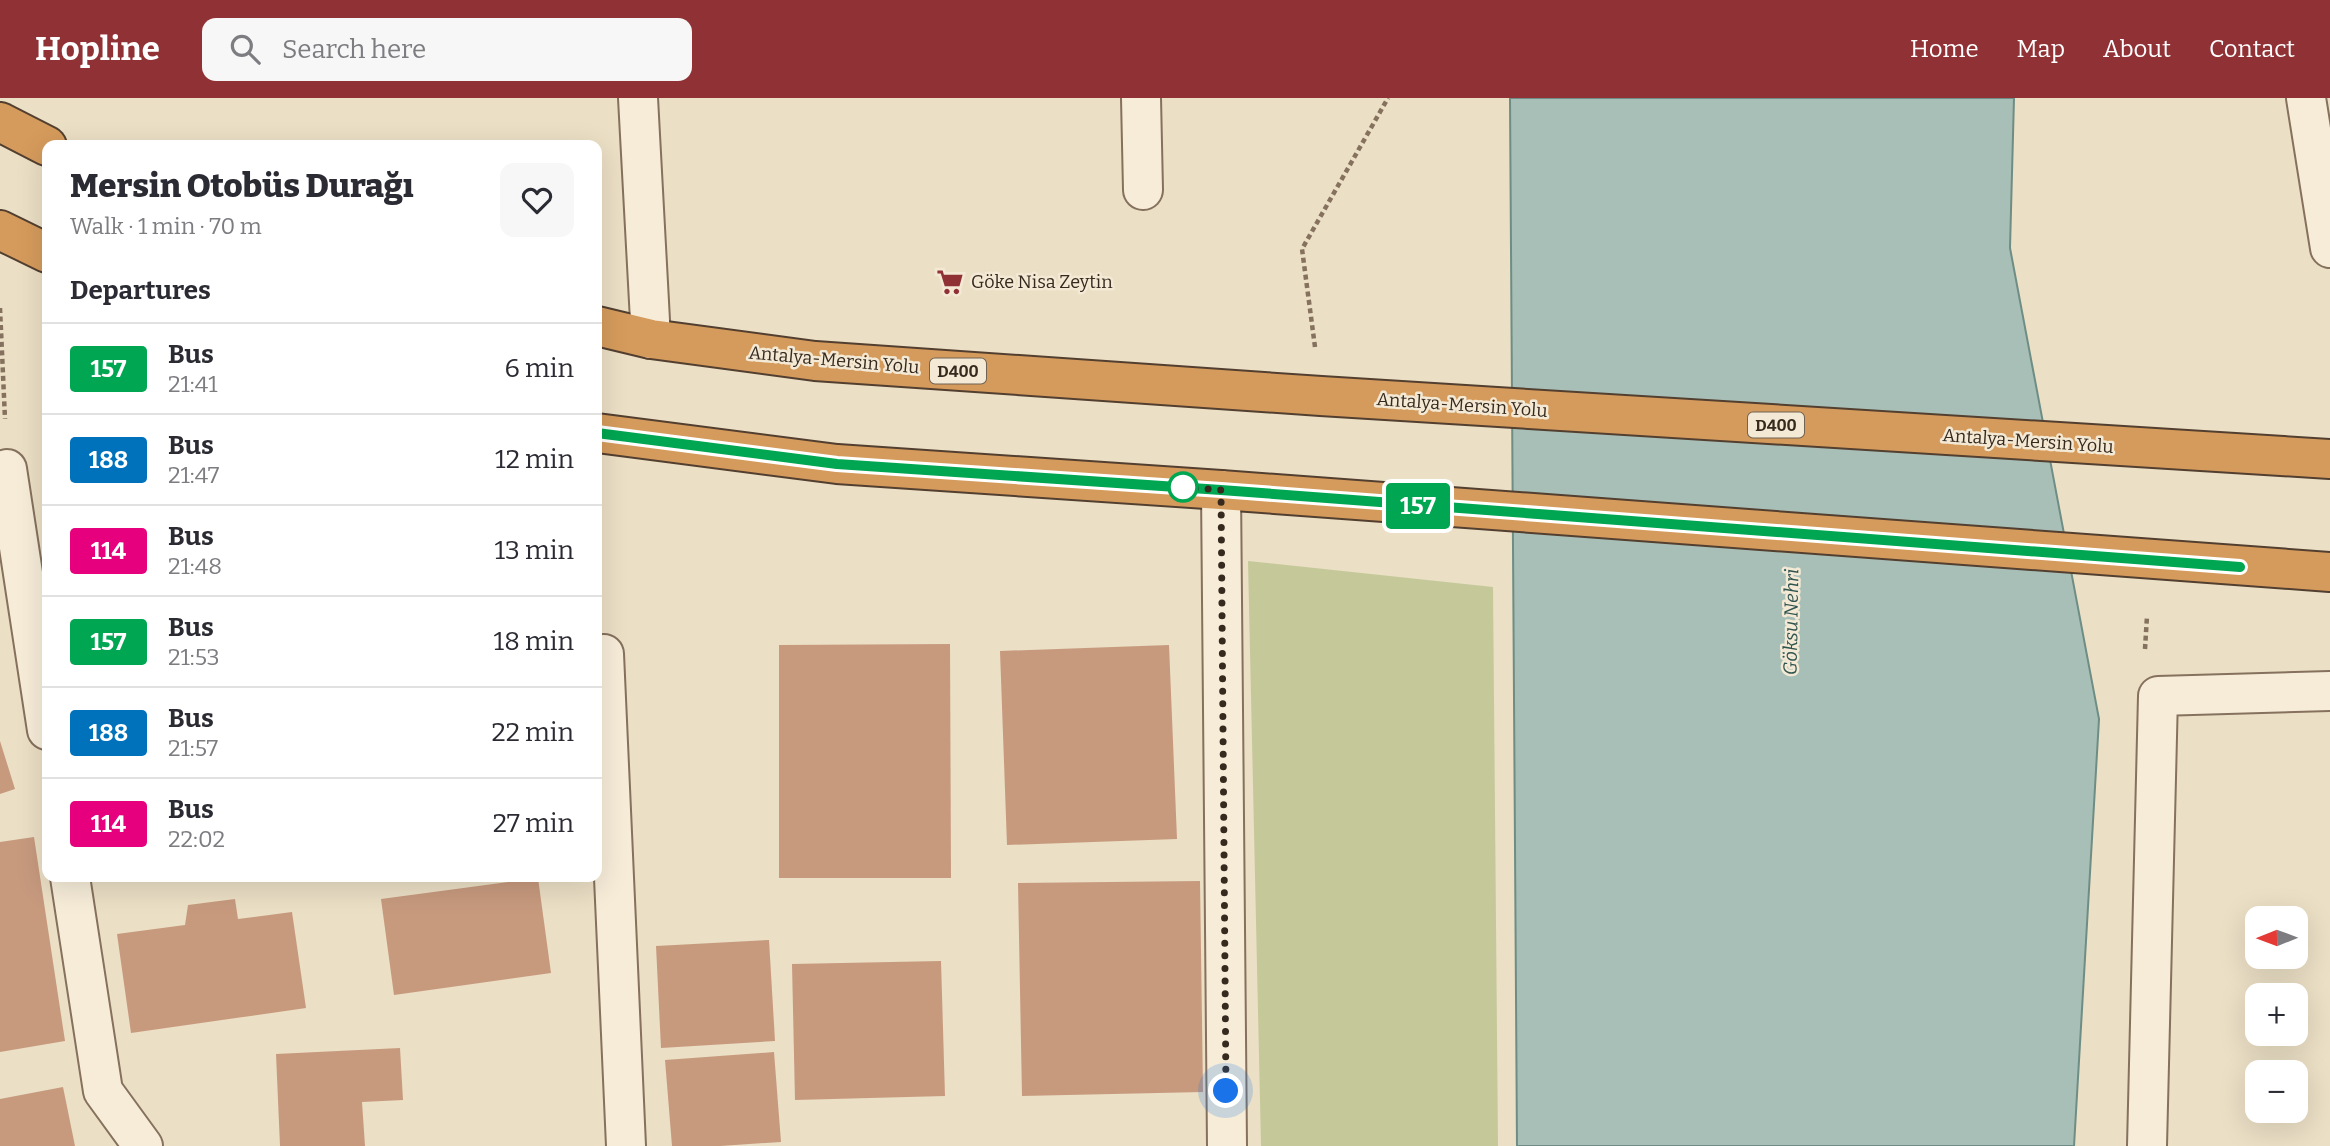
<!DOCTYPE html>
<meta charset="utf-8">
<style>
:root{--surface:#fff;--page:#f7f7f7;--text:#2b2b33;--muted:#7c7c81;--line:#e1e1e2;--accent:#903135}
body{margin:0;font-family:Bitter,serif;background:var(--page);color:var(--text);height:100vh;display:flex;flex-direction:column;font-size:26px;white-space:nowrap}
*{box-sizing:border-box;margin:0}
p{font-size:23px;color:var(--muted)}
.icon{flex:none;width:38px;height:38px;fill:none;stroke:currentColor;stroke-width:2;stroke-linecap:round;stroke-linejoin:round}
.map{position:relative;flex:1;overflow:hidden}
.drawer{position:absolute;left:42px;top:42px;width:560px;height:742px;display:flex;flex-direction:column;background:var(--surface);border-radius:14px;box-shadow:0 7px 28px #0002}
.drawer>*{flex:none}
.badge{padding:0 14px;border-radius:5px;font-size:24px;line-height:46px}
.needle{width:46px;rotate:269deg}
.fabs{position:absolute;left:2245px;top:808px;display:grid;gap:14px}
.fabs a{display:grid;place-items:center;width:63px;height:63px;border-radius:14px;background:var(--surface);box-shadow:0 7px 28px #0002;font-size:35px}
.you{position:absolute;width:35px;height:35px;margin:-18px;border:5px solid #fff;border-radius:50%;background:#1a73e8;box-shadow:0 0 0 10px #1a73e833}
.map>.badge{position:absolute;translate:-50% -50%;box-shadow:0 0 0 4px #fff}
h2{padding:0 28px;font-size:26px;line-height:63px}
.round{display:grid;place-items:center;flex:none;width:74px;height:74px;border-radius:14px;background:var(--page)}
.head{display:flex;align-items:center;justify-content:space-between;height:119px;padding:0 28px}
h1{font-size:33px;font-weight:800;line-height:52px}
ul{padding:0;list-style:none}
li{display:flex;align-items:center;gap:21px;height:91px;padding:0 28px;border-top:2px solid var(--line)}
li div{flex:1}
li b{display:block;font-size:26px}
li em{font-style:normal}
li .badge{min-width:77px;font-weight:700;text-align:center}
header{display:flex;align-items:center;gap:42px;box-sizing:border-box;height:98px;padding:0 35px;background:var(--accent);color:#fff}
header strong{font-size:33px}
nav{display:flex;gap:38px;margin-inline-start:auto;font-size:24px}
.search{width:490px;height:63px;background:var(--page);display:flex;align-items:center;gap:18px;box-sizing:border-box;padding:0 24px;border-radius:14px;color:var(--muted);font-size:26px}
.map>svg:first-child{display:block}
</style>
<header>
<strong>Hopline</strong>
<div class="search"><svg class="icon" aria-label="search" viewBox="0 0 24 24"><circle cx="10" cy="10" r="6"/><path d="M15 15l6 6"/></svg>Search here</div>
<nav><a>Home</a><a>Map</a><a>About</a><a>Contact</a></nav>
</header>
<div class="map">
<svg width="2330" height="1048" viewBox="0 0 2330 1048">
<rect width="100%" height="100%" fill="#ebdfc5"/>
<polygon fill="#c5c99a" points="1248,463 1493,489 1498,1048 1261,1048"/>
<polygon fill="#a7bfb7" stroke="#6e8d84" stroke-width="2" points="1510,0 2014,0 2010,150 2099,621 2074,1048 1517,1048"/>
<g fill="#c79a7e">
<polygon points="950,546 951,780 779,780 779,547"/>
<polygon points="1169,547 1177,741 1007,747 1000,553"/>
<polygon points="0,643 15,691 0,696"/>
<polygon points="34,739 65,943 0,954 0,744"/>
<polygon points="538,780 551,875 394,897 381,801"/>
<polygon points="1200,783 1203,994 1022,998 1018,785"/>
<polygon points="235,801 238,821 292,814 306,910 131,935 117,836 185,827 188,807"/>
<polygon points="769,842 775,943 661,950 656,848"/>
<polygon points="941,863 945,998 795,1002 792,866"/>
<polygon points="400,950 403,1002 362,1004 365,1048 280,1048 276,956"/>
<polygon points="774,954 781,1044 720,1048 672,1048 665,962"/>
<polygon points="63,989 75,1048 0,1048 0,1001"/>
</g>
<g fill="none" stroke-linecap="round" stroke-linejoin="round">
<g stroke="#85715d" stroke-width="42">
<g id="minor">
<polyline points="638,0 651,241"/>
<polyline points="1141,0 1143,92"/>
<polyline points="2306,0 2330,150"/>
<polyline points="7,371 47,632"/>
<polyline points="1221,392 1227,1048"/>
<polyline points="604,556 626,1048"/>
<polyline points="70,779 103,993 143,1048"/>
<polyline points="2147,1048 2158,598 2330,593"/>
</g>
</g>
<g stroke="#533f30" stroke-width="42">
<g id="highway">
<polyline points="0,24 47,48"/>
<polyline points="0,132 47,155"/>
<polyline points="597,228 651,241 815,263 1321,298 2330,361"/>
<polyline points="597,335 837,366 1221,392 2330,474"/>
</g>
</g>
<g stroke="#85715d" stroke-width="4.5" stroke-dasharray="5 3.5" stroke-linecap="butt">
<polyline points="0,210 5,321"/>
<polyline points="1315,249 1302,151 1388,0"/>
<polyline points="2145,551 2147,518"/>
</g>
<use href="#minor" stroke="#f6ecd8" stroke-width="38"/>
<use href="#highway" stroke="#d59b5c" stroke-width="38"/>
</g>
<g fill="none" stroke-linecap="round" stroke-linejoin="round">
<g stroke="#fff" stroke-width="16">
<polyline id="line" points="597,335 837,366 1221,392 2240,469"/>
</g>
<use href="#line" stroke="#00a651" stroke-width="10"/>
<polyline stroke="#362a1f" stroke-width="7" stroke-dasharray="0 12.6" points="1183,389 1221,392 1226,993"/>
</g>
<defs>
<g id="supermarket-bare" transform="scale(2.1)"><path d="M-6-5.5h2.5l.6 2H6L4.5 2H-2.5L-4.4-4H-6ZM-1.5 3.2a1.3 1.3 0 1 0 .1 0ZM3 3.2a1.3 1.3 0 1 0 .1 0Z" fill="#903135" stroke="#f3e9d4" stroke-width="2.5" paint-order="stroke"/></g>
</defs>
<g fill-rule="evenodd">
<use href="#supermarket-bare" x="950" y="184"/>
</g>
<circle fill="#fff" stroke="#00a651" stroke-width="3.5" cx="1183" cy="389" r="14"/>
<g text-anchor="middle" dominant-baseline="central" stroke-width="5" stroke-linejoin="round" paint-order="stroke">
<g fill="#f3e9d4" stroke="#6f6355" stroke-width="2">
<rect x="930" y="260.5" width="56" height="25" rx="5"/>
<rect x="1748" y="314.5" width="56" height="25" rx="5"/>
</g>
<g font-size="16" font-weight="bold" fill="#362a1f">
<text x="958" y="273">D400</text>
<text x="1776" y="327">D400</text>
</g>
<g font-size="18" fill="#362a1f" stroke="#f3e9d4" text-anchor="start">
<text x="971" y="184">Göke Nisa Zeytin</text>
</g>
<g font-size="18" fill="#362a1f" stroke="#f3e9d4">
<text transform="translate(834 262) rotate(5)">Antalya-Mersin Yolu</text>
<text transform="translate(1462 307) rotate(4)">Antalya-Mersin Yolu</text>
<text transform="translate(2028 343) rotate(4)">Antalya-Mersin Yolu</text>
</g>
<g font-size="19" font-style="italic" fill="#305551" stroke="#f3e9d4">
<text transform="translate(1791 524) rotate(-89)">Göksu Nehri</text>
</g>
</g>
</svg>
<div class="fabs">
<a><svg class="needle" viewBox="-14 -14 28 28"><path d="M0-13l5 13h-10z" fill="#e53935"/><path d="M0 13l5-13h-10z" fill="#7c7c81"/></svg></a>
<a>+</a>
<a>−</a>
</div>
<div class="you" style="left:1226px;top:993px"></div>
<b class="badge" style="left:1418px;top:408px;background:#00a651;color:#fff">157</b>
<section class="drawer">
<div class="head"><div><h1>Mersin Otobüs Durağı</h1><p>Walk · 1 min · 70 m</p></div><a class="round"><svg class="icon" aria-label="heart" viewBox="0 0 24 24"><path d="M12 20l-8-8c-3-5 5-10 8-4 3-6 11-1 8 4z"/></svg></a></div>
<h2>Departures</h2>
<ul>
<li><span class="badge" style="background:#00a651;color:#fff">157</span><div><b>Bus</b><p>21:41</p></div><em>6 min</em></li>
<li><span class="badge" style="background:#0072bc;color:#fff">188</span><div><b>Bus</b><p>21:47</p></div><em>12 min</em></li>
<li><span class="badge" style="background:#e6007e;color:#fff">114</span><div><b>Bus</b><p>21:48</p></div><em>13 min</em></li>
<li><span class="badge" style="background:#00a651;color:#fff">157</span><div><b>Bus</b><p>21:53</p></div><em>18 min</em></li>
<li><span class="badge" style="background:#0072bc;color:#fff">188</span><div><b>Bus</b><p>21:57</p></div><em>22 min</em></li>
<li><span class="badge" style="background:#e6007e;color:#fff">114</span><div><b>Bus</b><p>22:02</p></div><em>27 min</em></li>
</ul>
</section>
</div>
